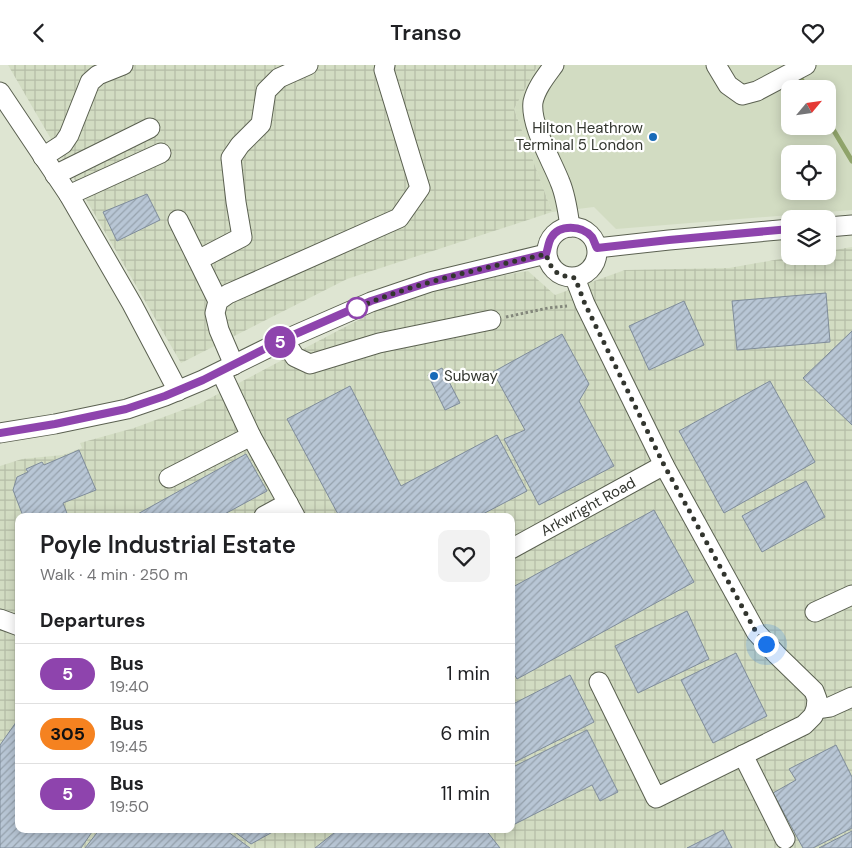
<!DOCTYPE html>
<meta charset="utf-8">
<style>
:root{--surface:#fff;--page:#f2f2f2;--text:#202124;--muted:#757577;--line:#e0e0e0}
body{margin:0;font-family:"DM Sans",sans-serif;background:var(--page);color:var(--text);height:100vh;display:flex;flex-direction:column;font-size:19px;white-space:nowrap}
*{box-sizing:border-box;margin:0}
p{font-size:16px;color:var(--muted)}
.icon{flex:none;width:28px;height:28px;fill:none;stroke:currentColor;stroke-width:2;stroke-linecap:round;stroke-linejoin:round}
.map{position:relative;flex:1;overflow:hidden}
.details{position:absolute;left:15px;top:448px;width:500px;height:320px;display:flex;flex-direction:column;background:var(--surface);border-radius:10px;box-shadow:0 2px 12px #0003}
.details>*{flex:none}
.badge{padding:0 10px;border-radius:16px;font-size:18px;line-height:32px}
.needle{width:32px;rotate:61deg}
.buttons{position:absolute;left:781px;top:15px;display:grid;gap:10px}
.buttons a{display:grid;place-items:center;width:55px;height:55px;border-radius:10px;background:var(--surface);box-shadow:0 2px 12px #0003;font-size:25px}
.you{position:absolute;width:25px;height:25px;margin:-12px;border:4px solid #fff;border-radius:50%;background:#1a73e8;box-shadow:0 0 0 8px #1a73e833}
.map>.badge{position:absolute;translate:-50% -50%;box-shadow:0 0 0 2px #fff}
h2{padding:0 25px;font-size:19px;line-height:45px}
.round{display:grid;place-items:center;flex:none;width:52px;height:52px;border-radius:10px;background:var(--page)}
.head{display:flex;align-items:center;justify-content:space-between;height:85px;padding:0 25px}
h1{font-size:24px;font-weight:600;line-height:38px}
ul{padding:0;list-style:none}
li{display:flex;align-items:center;gap:15px;height:60px;padding:0 25px;border-top:1px solid var(--line)}
li div{flex:1}
li b{display:block;font-size:19px}
li em{font-style:normal}
li .badge{min-width:55px;font-weight:700;text-align:center}
header{display:flex;justify-content:space-between;align-items:center;height:65px;padding:0 25px;background:var(--surface);font-size:22px;font-weight:600}
.map>svg:first-child{display:block}
</style>
<header><svg class="icon" aria-label="back" viewBox="0 0 24 24"><path d="M15 5l-7 7 7 7"/></svg>Transo<svg class="icon" aria-label="heart" viewBox="0 0 24 24"><path d="M12 20l-8-8c-3-5 5-10 8-4 3-6 11-1 8 4z"/></svg></header>
<div class="map">
<svg width="852" height="783" viewBox="0 0 852 783">
<defs>
<pattern id="industrial-grid" width="8" height="8" patternUnits="userSpaceOnUse" patternTransform="scale(1.25)"><rect width="8" height="8" fill="#d2dcc2"/><path d="M0 4h8M4 0v8" fill="none" stroke="#b5bda7"/></pattern>
<pattern id="building-hatch" width="6" height="6" patternUnits="userSpaceOnUse" patternTransform="scale(1.25)"><rect width="6" height="6" fill="#b8c6d5"/><path d="M-1 1l2-2M0 6l6-6M5 7l2-2" fill="none" stroke="#96a2ad"/></pattern>
</defs>
<rect width="100%" height="100%" fill="#dee5d2"/>
<path fill="#d2dcc2" fill-rule="evenodd" d="M538 0H852V145L616 164 594 142 552 147 514 44ZM790 24H828V61H790ZM790 89H828V126H790Z"/>
<g fill="url(#industrial-grid)" fill-rule="evenodd">
<polygon points="8,0 538,0 514,44 552,147 347,214 181,298"/>
<path d="M852 182V783H0V401L22 394 63 390 82 383 80 378 134 363 199 339 381 243 466 217 528 206 555 230 625 205 729 203 797 191H828V186ZM19 451H511V764H19Z"/>
</g>
<g fill="none" stroke-linecap="round" stroke-linejoin="round">
<g stroke="#90a46b" stroke-width="5">
<polyline points="798,10 808,24"/>
<polyline points="828,56 852,96"/>
</g>
</g>
<g fill="url(#building-hatch)" stroke="#7f8c9a">
<polygon points="147,129 160,155 117,176 103,147"/>
<polygon points="826,228 830,277 737,285 732,236"/>
<polygon points="684,236 704,280 649,305 629,261"/>
<polygon points="852,266 852,360 803,313"/>
<polygon points="562,269 589,319 579,336 614,401 539,440 504,374 525,365 493,307"/>
<polygon points="442,303 460,338 445,345 428,310"/>
<polygon points="770,316 815,397 724,448 679,366"/>
<polygon points="350,321 401,421 497,370 527,426 479,451 339,451 287,354"/>
<polygon points="79,385 96,425 63,438 68,451 23,451 13,425 17,412 28,407 26,404 42,397 44,400"/>
<polygon points="246,389 267,426 221,451 134,451"/>
<polygon points="806,416 825,452 762,487 742,451"/>
<polygon points="654,445 694,517 517,614 511,604 511,523"/>
<polygon points="687,546 709,594 638,628 615,581"/>
<polygon points="736,588 767,651 713,678 681,615"/>
<polygon points="570,610 594,657 511,699 511,640"/>
<polygon points="19,653 19,764 94,764 81,783 0,783 0,680"/>
<polygon points="587,665 618,727 600,736 592,720 511,761 511,703"/>
<polygon points="836,680 852,712 852,763 813,783 803,783 773,728 796,715 789,704"/>
<polygon points="100,764 224,764 250,783 85,783"/>
<polygon points="231,764 278,764 251,779"/>
<polygon points="339,764 485,764 500,783 315,783"/>
<polygon points="723,765 732,783 687,783"/>
<polygon points="852,766 852,783 819,783"/>
</g>
<g fill="none" stroke-linecap="round" stroke-linejoin="round">
<g stroke="#5b6151" stroke-width="21">
<g id="minor">
<path d="M554 0C546 11 536 23 533 37 530 60 552 96 560 117 566 131 568 147 570 162"/>
<polyline points="716,0 728,20 742,30 757,26 806,0"/>
<polyline points="0,27 69,130 132,239 178,326"/>
<polyline points="43,92 63,79 69,70 90,17 98,10 123,0"/>
<polyline points="55,110 150,63"/>
<polyline points="69,130 161,88"/>
<polyline points="178,155 218,236"/>
<polyline points="828,162 852,160"/>
<circle cx="572" cy="187" r="25"/>
<polyline points="597,183 669,175 790,164"/>
<polyline points="198,195 242,172 236,137 231,93 240,80 261,59 266,26 279,13 308,0"/>
<polyline points="575,213 585,239 664,400 756,567 777,590 814,626 817,634 816,644 813,651 804,660 656,733 599,617"/>
<polyline points="284,275 295,292 310,299 379,278 491,255"/>
<polyline points="234,300 219,265 215,248 218,236 228,229 399,153 420,123 384,5 385,0"/>
<polyline points="221,307 251,371 295,451"/>
<polyline points="0,368 55,359 127,344 165,331 203,315 284,275 371,237 430,217 546,189"/>
<polyline points="169,413 251,371"/>
<polyline points="264,451 288,438"/>
<path id="s1" d="M511 484 664 400"/>
<polyline points="815,547 852,530"/>
<polyline points="0,554 19,561"/>
<polyline points="816,644 830,642 852,632"/>
<polyline points="743,690 785,774"/>
</g>
</g>
<polyline stroke="#83877b" stroke-width="3" stroke-dasharray="2.5 2.5" stroke-linecap="butt" points="506,252 548,243 567,241"/>
<use href="#minor" stroke="#fff" stroke-width="19"/>
</g>
<g fill="none" stroke-linecap="round" stroke-linejoin="round">
<g stroke="#fff" stroke-width="11">
<path id="line" d="M0 368 55 359 126 344 165 331 203 315 284 274 371 236 430 217 546 189C548 184 548 178 551 173 559 159 582 160 592 172 594 175 595 180 597 183L669 175 790 164"/>
</g>
<use href="#line" stroke="#8e44ad" stroke-width="8"/>
<path stroke="#32352e" stroke-width="5" stroke-dasharray="0 9" d="M357 243 354 244C415 217 482 204 546 189 552 207 556 210 575 213L585 239 664 400 756 567 766 579"/>
</g>
<g fill="#176ab8" stroke="#fff" stroke-width="2">
<circle cx="653" cy="72" r="5"/>
<circle cx="434" cy="311" r="5"/>
</g>
<circle fill="#fff" stroke="#8e44ad" stroke-width="2.5" cx="357" cy="243" r="10"/>
<g text-anchor="middle" dominant-baseline="central" stroke-width="4.5" stroke-linejoin="round" paint-order="stroke">
<g font-size="15" fill="#32352e" stroke="#fff" text-anchor="end">
<text x="643" y="63">Hilton Heathrow<tspan x="643" dy="17">Terminal 5 London</tspan></text>
<text x="444" y="311" text-anchor="start">Subway</text>
</g>
<g font-size="15" fill="#32352e" stroke="#fff">
<text stroke="none"><textPath href="#s1" startOffset="88">Arkwright Road</textPath></text>
</g>
</g>
</svg>
<div class="buttons">
<a><svg class="needle" viewBox="-14 -14 28 28"><path d="M0-13l5 13h-10z" fill="#e53935"/><path d="M0 13l5-13h-10z" fill="#757577"/></svg></a>
<a><svg class="icon" aria-label="locate" viewBox="0 0 24 24"><circle cx="12" cy="12" r="6"/><path d="M12 2v4M12 18v4M2 12h4M18 12h4"/></svg></a>
<a><svg class="icon" aria-label="layers" viewBox="0 0 24 24"><path d="M12 4l9 5-9 5-9-5zM3 14l9 5 9-5"/></svg></a>
</div>
<div class="you" style="left:766px;top:579px"></div>
<b class="badge" style="left:280px;top:277px;background:#8e44ad;color:#fff">5</b>
<section class="details">
<div class="head"><div><h1>Poyle Industrial Estate</h1><p>Walk · 4 min · 250 m</p></div><a class="round"><svg class="icon" aria-label="heart" viewBox="0 0 24 24"><path d="M12 20l-8-8c-3-5 5-10 8-4 3-6 11-1 8 4z"/></svg></a></div>
<h2>Departures</h2>
<ul>
<li><span class="badge" style="background:#8e44ad;color:#fff">5</span><div><b>Bus</b><p>19:40</p></div><em>1 min</em></li>
<li><span class="badge" style="background:#f58220;color:#111">305</span><div><b>Bus</b><p>19:45</p></div><em>6 min</em></li>
<li><span class="badge" style="background:#8e44ad;color:#fff">5</span><div><b>Bus</b><p>19:50</p></div><em>11 min</em></li>
</ul>
</section>
</div>
